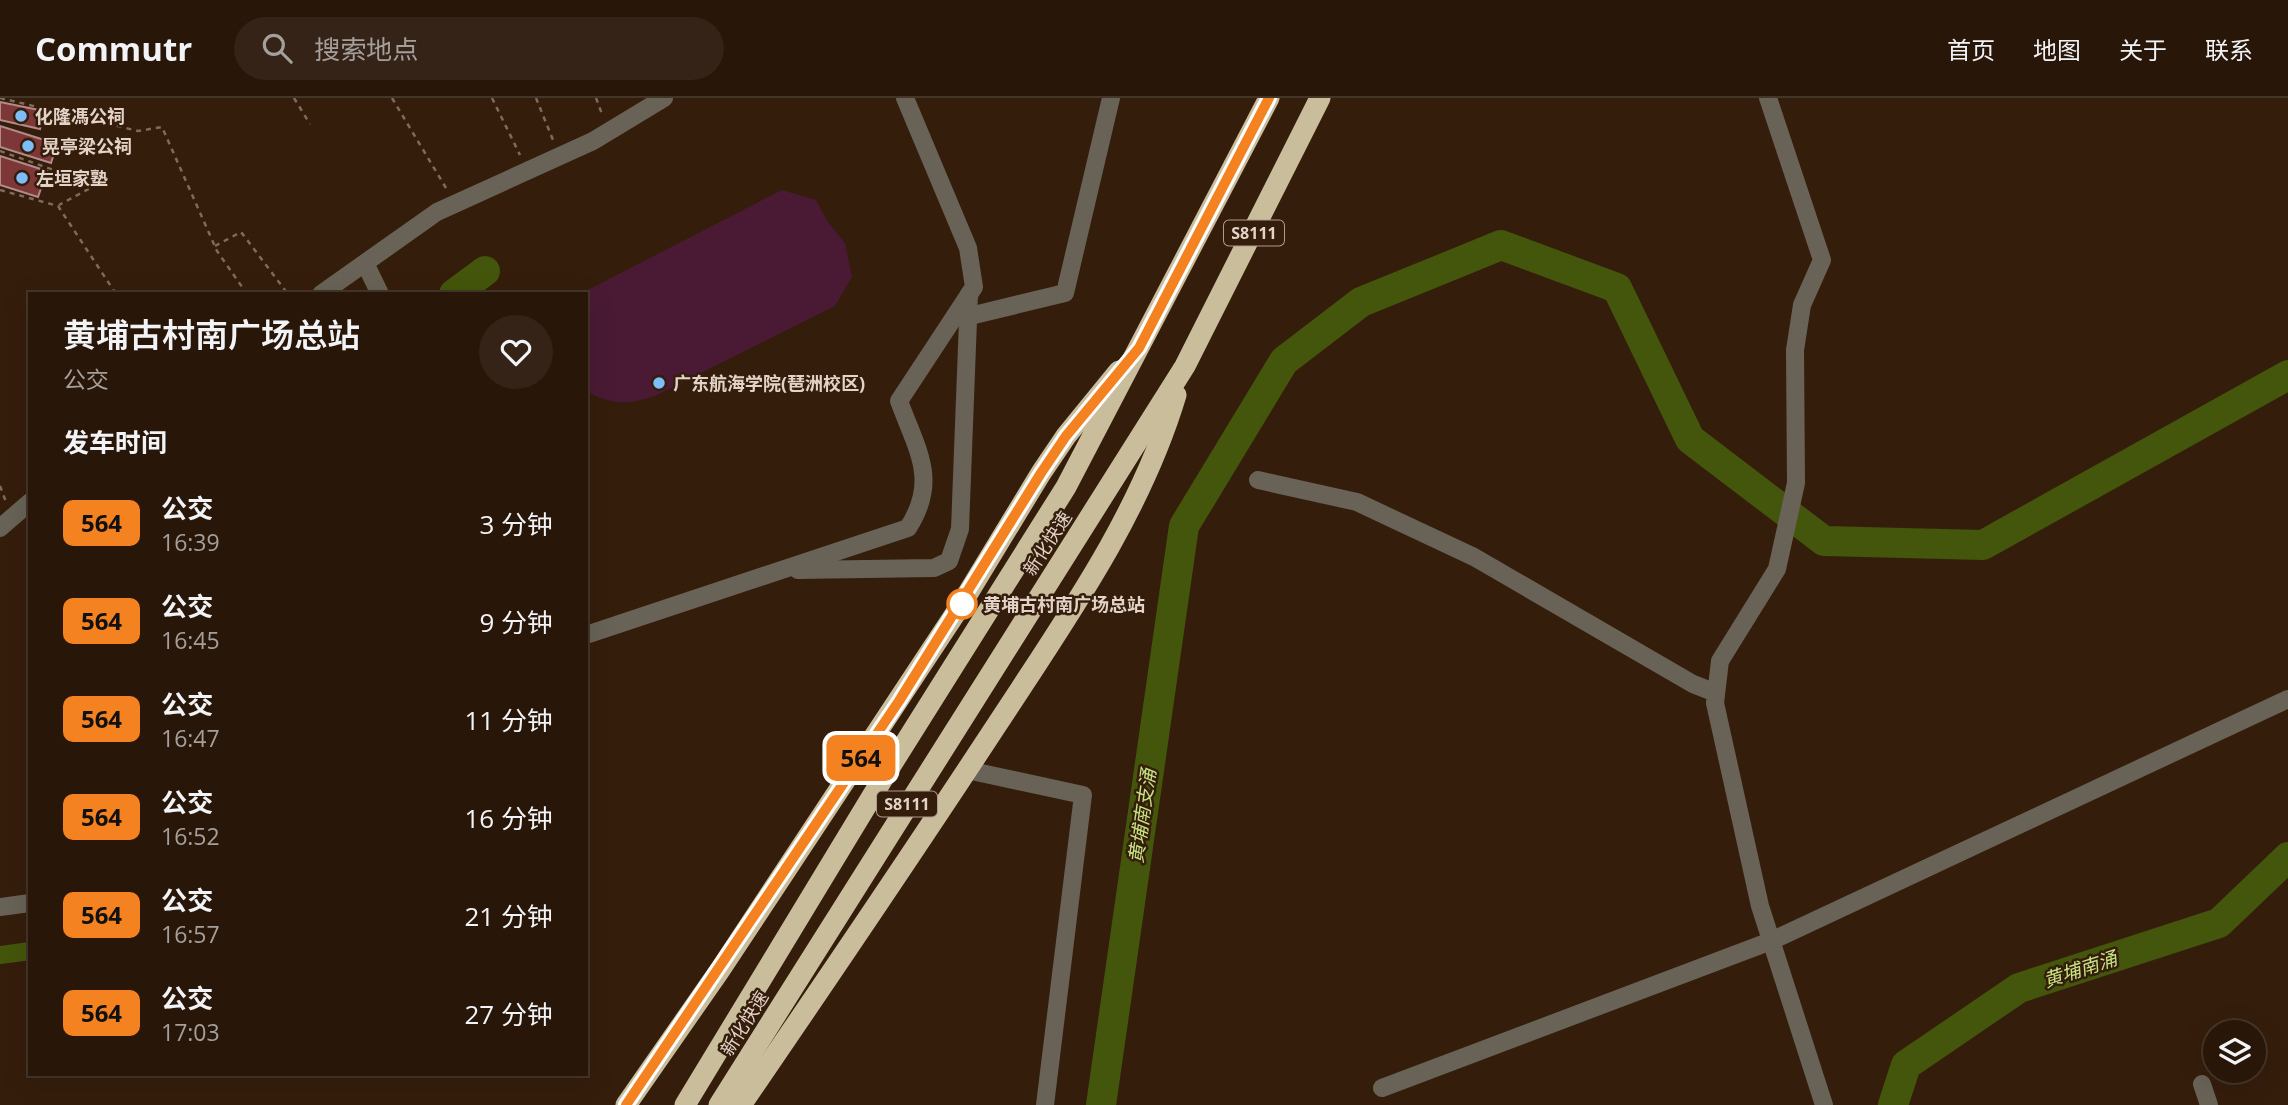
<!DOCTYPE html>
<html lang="zh">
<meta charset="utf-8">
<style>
:root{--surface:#281608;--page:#342316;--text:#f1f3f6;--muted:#a59f9c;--line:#443529}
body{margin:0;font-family:"Open Sans","Noto Sans SC",sans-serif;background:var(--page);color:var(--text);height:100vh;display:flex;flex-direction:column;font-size:26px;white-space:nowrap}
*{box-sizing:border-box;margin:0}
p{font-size:23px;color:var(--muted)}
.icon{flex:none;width:38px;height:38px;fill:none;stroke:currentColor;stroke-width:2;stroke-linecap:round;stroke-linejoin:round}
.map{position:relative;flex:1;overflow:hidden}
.side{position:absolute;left:28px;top:194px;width:560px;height:784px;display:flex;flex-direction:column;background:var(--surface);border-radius:0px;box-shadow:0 7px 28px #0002,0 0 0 2px var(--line)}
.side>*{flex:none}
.badge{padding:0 14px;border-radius:10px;font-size:24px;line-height:46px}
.tools{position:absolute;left:2203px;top:922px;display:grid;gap:14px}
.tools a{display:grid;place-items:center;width:63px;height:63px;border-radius:50%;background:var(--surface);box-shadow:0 7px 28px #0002,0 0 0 2px var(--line);font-size:35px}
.map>.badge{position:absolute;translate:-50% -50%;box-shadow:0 0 0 4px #fff}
h2{padding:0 35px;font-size:26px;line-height:63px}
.round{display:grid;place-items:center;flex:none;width:74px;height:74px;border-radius:37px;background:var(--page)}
.summary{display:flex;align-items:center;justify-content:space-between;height:119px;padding:0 35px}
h1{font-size:33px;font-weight:600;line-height:52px}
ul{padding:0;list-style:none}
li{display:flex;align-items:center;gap:21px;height:98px;padding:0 35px}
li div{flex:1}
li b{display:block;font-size:26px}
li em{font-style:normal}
li .badge{min-width:77px;font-weight:700;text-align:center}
header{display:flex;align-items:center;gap:42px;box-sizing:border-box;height:98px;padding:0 35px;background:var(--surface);border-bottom:2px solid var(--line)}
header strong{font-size:33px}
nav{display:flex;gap:38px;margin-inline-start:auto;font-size:24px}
.search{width:490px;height:63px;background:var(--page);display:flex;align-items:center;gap:18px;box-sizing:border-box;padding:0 24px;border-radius:38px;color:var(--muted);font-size:26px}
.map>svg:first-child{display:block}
</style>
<header>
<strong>Commutr</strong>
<div class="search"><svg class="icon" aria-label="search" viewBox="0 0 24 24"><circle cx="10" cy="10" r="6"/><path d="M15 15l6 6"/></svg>搜索地点</div>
<nav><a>首页</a><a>地图</a><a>关于</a><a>联系</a></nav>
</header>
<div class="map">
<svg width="2288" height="1007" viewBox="0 0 2288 1007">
<rect width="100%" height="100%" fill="#351d0b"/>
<path fill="#4a1a35" d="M782 92 816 102 827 123 845 145 852 179 835 208 657 297C628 307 614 308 586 293V196H580Z"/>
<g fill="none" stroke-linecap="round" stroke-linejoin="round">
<polyline stroke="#44560b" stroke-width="18" points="0,857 30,853"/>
<g stroke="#44560b" stroke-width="30">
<polyline points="454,196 485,173"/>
<polyline points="1101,1007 1184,428 1284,263 1361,204 1501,147 1617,190 1690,341 1824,443 1983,447 2288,277"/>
<polyline points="1893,1007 1906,967 2019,890 2219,825 2288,759"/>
</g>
</g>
<g fill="#7d3737" stroke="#b18b89" stroke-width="2">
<polygon points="0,4 44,13 40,31 0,22"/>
<polygon points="0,28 57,46 51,65 0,49"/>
<polygon points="0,58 47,73 38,99 0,87"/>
</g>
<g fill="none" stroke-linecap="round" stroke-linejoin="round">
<g stroke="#7f6a5b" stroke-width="2.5" stroke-dasharray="5 5" stroke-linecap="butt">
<polyline points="0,0 138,33 162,29 217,153 247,196"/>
<polyline points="294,0 310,26"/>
<polyline points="392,0 446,90"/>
<polyline points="492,0 520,57"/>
<polyline points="536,0 553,42"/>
<polyline points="596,0 602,16"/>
<polyline points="0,53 96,87 59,107"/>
<polyline points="0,92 58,108 116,196"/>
<polyline points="215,148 241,134 288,196"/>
<polyline points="0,388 6,404"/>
</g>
<g stroke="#686356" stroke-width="18">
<polyline points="1768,0 1822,162 1802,207 1795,252 1796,385 1777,471 1720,563 1715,605 1760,808 1824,1007"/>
<polyline points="365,165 380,196"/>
<polyline points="321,196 437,114 593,43 664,0"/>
<polyline points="970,218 1065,195 1111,0"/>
<polyline points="1258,382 1357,404 1474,459 1693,586 1716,595"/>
<polyline points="0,430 30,404"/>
<polyline points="798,472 934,470 949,463 960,431 969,196"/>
<path d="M586 537 908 430C939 382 917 352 899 303L974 189 968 150 905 0"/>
<polyline points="967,672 1083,697 1045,1007"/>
<polyline points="0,809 30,805"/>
<polyline points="2202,986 2209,1007"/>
<polyline points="1382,990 1771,843 2288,601"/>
</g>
<g stroke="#c9bd9c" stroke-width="21">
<polyline points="626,1007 720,872 959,510 1041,375 1066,338 1119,273"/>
<polyline points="685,1007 885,677 1066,389 1269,0"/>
<polyline points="719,1007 1185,268 1320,0"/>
<path d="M741 1007C828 880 914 753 998 625 1066 521 1140 417 1176 297"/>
</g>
</g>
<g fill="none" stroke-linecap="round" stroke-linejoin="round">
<g stroke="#fff" stroke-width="16">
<polyline id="line" points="626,1007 899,603 1041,375 1066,338 1139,250 1269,0"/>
</g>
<use href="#line" stroke="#f58220" stroke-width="10"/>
</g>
<g fill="#7dbef9" stroke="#351d0b" stroke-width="2.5">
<circle cx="21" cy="18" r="7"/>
<circle cx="28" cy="48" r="7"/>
<circle cx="22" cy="80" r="7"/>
<circle cx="659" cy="285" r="7"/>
</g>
<circle fill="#fff" stroke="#f58220" stroke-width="3.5" cx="962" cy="506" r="14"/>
<g text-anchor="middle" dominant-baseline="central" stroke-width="5" stroke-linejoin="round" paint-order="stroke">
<g fill="#351d0b" stroke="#ae9c8f" stroke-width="2">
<rect x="1224" y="122.5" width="60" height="25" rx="5"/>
<rect x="877" y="693.5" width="60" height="25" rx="5"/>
</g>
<g font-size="16" font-weight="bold" fill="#e2d2c7">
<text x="1254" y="135">S8111</text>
<text x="907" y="706">S8111</text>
</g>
<g font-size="18" font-weight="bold" fill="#e2d2c7" stroke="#351d0b" text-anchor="start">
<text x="35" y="18">化隆馮公祠</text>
<text x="42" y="48">晃亭梁公祠</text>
<text x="36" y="80">左垣家塾</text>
<text x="673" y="285">广东航海学院(琶洲校区)</text>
</g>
<g font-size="18" fill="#e2d2c7" stroke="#351d0b">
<text transform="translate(1047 445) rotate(-57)">新化快速</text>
<text transform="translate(744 925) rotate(-58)">新化快速</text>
</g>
<g font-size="18" font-weight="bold" fill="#e2d2c7" stroke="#351d0b" text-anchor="start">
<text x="983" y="506">黄埔古村南广场总站</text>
</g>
<g font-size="19" font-style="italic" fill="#c5e382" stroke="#351d0b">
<text transform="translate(1142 718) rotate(-82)">黄埔南支涌</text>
<text transform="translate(2080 871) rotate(-18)">黄埔南涌</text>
</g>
</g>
</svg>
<div class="tools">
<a><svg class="icon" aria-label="layers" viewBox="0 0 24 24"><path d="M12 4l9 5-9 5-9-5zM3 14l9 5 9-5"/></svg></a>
</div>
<b class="badge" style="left:861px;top:660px;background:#f58220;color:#111">564</b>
<section class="side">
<div class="summary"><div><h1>黄埔古村南广场总站</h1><p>公交</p></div><a class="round"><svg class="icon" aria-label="heart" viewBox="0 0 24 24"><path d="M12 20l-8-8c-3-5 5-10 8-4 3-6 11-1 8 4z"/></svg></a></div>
<h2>发车时间</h2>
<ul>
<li><span class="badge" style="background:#f58220;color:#111">564</span><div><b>公交</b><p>16:39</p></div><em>3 分钟</em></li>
<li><span class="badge" style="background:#f58220;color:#111">564</span><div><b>公交</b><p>16:45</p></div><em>9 分钟</em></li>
<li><span class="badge" style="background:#f58220;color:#111">564</span><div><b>公交</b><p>16:47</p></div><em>11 分钟</em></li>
<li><span class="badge" style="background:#f58220;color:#111">564</span><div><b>公交</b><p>16:52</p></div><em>16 分钟</em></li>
<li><span class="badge" style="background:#f58220;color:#111">564</span><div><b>公交</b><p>16:57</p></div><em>21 分钟</em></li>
<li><span class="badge" style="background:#f58220;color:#111">564</span><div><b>公交</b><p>17:03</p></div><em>27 分钟</em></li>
</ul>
</section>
</div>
